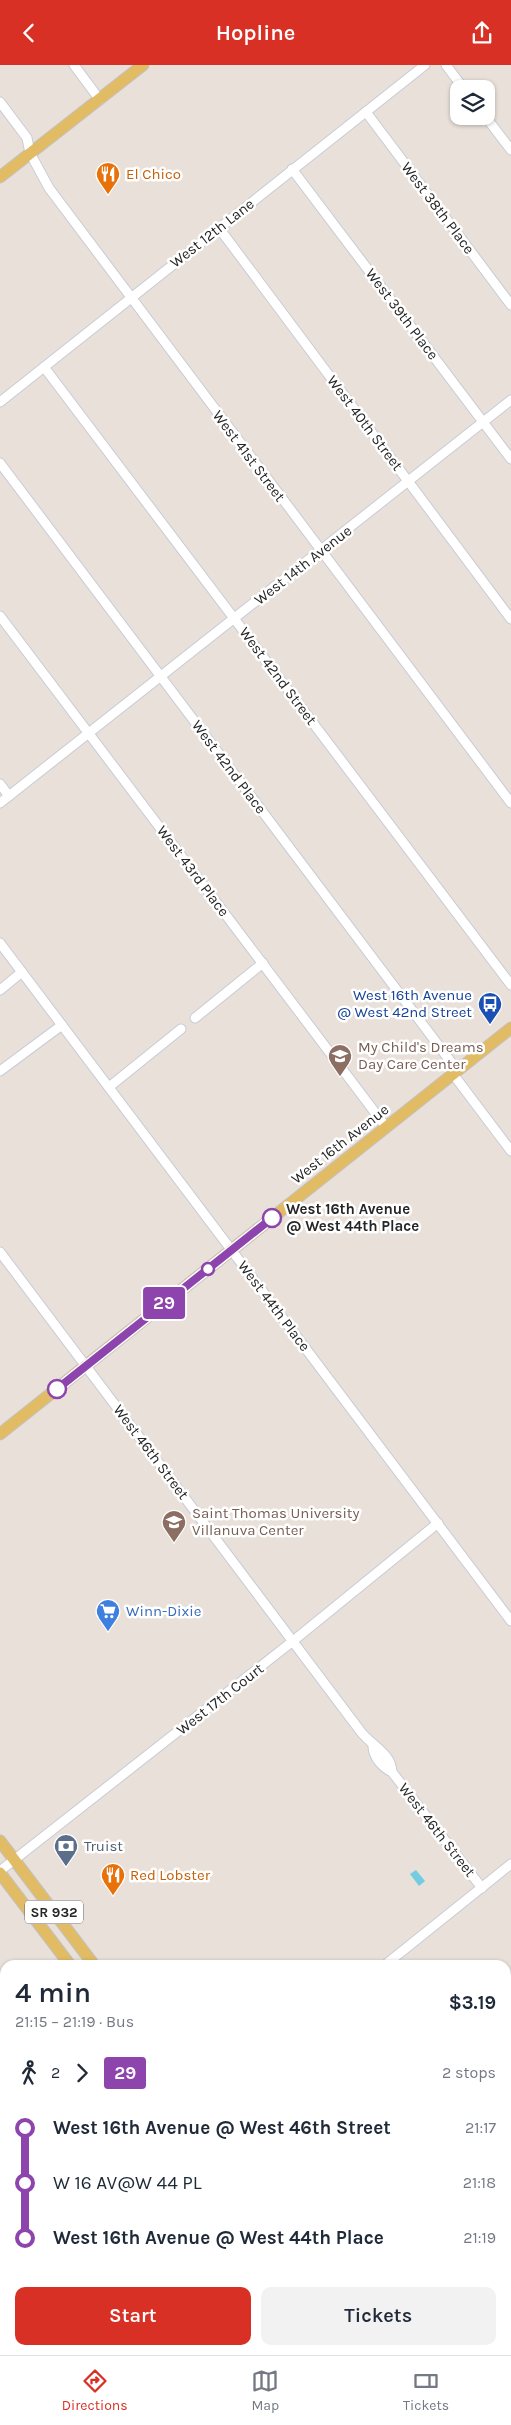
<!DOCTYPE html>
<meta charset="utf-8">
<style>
:root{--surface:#fff;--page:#f2f2f3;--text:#1f2937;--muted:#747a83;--line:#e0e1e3;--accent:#d93025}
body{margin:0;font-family:Karla,sans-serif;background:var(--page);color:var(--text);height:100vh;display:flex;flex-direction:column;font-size:19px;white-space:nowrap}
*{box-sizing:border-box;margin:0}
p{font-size:16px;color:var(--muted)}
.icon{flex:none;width:28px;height:28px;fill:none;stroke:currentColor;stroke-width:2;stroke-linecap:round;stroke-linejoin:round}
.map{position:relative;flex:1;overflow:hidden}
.side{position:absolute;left:0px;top:1895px;width:511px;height:395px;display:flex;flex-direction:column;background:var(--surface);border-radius:15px 15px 0 0;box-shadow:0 1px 4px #0004}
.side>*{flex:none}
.badge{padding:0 10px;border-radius:4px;font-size:18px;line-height:32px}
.buttons{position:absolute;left:450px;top:15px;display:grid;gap:10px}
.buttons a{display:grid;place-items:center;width:45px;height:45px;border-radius:10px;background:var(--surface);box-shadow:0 1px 4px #0004;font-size:25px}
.map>.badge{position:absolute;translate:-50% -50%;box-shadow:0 0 0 2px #fff}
.legs{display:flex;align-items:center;gap:8px;height:55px;padding:0 15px;font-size:16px}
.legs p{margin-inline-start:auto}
.overview{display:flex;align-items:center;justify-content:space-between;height:85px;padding:0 15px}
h1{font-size:28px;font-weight:600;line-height:38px}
.action{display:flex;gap:10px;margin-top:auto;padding:10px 15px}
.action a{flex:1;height:58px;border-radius:10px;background:var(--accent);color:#fff;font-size:20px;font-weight:600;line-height:58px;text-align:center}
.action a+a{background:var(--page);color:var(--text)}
ul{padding:0 15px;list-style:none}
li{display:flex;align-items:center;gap:18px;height:55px;font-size:19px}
li i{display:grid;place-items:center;width:8px;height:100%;margin:0 6px;background:currentColor}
li i::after{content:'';width:12px;height:12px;margin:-6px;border:4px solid;border-radius:50%;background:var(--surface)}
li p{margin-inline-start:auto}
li:first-child i{background:linear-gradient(#0000 50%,currentColor 0)}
li:last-child i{background:linear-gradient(currentColor 50%,#0000 0)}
header{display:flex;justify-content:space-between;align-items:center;height:65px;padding:0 15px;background:var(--accent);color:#fff;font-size:22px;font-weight:600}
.dock{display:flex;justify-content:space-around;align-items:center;height:70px;border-top:1px solid var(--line);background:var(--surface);font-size:14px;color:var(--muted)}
.dock a{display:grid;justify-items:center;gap:2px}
.dock .active{color:var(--accent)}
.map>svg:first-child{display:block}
</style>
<header><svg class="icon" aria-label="back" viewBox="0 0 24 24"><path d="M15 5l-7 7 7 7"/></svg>Hopline<svg class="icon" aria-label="share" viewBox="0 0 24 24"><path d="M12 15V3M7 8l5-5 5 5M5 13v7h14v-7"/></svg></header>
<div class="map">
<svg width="511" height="2290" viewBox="0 0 511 2290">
<rect width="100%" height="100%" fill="#e8e0d9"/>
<polygon fill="#74cce1" points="416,1805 425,1816 419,1821 410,1809"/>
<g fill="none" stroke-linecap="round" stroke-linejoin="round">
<g stroke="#c7ccd7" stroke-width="11">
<g id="minor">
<polyline points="74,0 100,35"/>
<polyline points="446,0 464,24"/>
<polyline points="0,37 27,73 30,88 49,123 511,738"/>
<polyline points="366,47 511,240"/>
<polyline points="485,51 511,85"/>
<polyline points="292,104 511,394"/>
<polyline points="219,163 511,554"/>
<polyline points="44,302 511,920"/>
<polyline points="0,337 425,0"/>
<polyline points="0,398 457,1005"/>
<polyline points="0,551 386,1062"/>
<polyline points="0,719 9,731"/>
<polyline points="0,738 511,335"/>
<polyline points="0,878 511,1556"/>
<polyline points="0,925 22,907"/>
<polyline points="195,953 263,898"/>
<polyline points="0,1006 62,960"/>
<polyline points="453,1009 511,1086"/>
<polyline points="109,1022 181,964"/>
<path d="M0 1187 361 1667C372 1681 391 1688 392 1707"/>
<path d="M373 1682C374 1693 382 1702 392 1707L482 1823"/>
<polyline points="0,1806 293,1576 438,1458"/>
<polyline points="385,1900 511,1799"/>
<polyline points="506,1976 511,1972"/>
</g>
</g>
<g stroke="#c2c2c2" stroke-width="13">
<g id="major">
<polyline points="0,112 143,0"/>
<polyline points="0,1369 511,963"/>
<polyline points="0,1776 94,1900"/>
<polyline points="0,1808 70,1900"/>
<polyline points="374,2285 377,2290"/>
<polyline points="330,2290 331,2285"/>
<polyline points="350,2290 356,2285"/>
<polyline points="496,2290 503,2285"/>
</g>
</g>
<g stroke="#c2c2c2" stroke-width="16">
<g id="highway">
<polyline points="506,2166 511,2162"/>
<polyline points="506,2195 511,2191"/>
<polyline points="506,2210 511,2206"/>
<polyline points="506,2229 511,2225"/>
<polyline points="506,2243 511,2239"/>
<polyline points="506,2263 511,2259"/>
<polyline points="197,2285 197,2290"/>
<polyline points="387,2290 394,2285"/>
<polyline points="405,2290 411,2285"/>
<polyline points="429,2290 435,2285"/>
<polyline points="446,2290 453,2285"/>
<polyline points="476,2290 482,2285"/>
</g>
</g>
<use href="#minor" stroke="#fff" stroke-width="9"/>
<use href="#major" stroke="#e2bc64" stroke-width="11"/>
<use href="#highway" stroke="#ee935e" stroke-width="14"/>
</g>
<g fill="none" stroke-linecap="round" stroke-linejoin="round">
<g stroke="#fff" stroke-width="11">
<polyline id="line-1" points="57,1324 272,1153"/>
</g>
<use href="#line-1" stroke="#8e44ad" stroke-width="8"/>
</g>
<defs>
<g id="restaurant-pin" transform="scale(1.25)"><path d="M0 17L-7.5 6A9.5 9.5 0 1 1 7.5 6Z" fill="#e8710a" stroke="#fff"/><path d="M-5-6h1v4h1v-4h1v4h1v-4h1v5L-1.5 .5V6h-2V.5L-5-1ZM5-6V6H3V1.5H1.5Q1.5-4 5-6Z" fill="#fff"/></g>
<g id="bus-pin" transform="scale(1.25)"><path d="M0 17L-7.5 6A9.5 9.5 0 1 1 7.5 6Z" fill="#1a4fb4" stroke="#fff"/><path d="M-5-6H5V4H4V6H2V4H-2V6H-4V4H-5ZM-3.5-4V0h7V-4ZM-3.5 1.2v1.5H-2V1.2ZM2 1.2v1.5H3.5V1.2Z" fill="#fff"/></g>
<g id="school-pin" transform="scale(1.25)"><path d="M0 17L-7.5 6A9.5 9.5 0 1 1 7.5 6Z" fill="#8d6e63" stroke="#fff"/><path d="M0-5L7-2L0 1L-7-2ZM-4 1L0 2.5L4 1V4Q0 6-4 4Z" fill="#fff"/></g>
<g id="supermarket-pin" transform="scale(1.25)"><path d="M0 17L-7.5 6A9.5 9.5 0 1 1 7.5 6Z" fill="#3f7fe0" stroke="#fff"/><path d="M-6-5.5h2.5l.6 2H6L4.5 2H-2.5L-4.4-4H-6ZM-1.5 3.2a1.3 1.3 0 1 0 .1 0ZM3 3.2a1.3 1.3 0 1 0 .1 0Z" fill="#fff"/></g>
<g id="bank-pin" transform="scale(1.25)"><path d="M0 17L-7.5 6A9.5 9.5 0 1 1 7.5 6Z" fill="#5c6f8a" stroke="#fff"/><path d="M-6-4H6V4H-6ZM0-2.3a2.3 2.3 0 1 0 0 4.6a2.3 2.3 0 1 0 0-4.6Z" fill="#fff"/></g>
</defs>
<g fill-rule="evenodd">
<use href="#restaurant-pin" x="108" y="109"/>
<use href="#bus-pin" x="490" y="939"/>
<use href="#school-pin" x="340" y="991"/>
<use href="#school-pin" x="174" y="1457"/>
<use href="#supermarket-pin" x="108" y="1546"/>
<use href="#bank-pin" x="66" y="1781"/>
<use href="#restaurant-pin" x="113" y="1810"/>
</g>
<g fill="#fff" stroke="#8e44ad" stroke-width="2.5">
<circle cx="272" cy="1153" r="9"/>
<circle cx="208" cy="1204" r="6"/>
<circle cx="57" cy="1324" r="9"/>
</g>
<g text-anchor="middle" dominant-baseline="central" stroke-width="5" stroke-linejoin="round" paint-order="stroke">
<rect fill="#fff" stroke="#676767" stroke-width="1" x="25" y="1835.5" width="58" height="23" rx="4"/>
<g font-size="14" font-weight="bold" fill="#262626">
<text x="54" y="1847">SR 932</text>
</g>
<g font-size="15" fill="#c56008" stroke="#fff" text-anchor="start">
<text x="126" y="109">El Chico</text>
<text x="130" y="1810">Red Lobster</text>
</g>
<g font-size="15" fill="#262626" stroke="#fff">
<text transform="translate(438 143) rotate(53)">West 38th Place</text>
<text transform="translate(212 168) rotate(-38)">West 12th Lane</text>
<text transform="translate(402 249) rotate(53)">West 39th Place</text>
<text transform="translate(365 358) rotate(53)">West 40th Street</text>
<text transform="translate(249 391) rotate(53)">West 41st Street</text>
<text transform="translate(303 500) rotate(-38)">West 14th Avenue</text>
<text transform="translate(278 611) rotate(53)">West 42nd Street</text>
<text transform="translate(229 702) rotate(53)">West 42nd Place</text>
<text transform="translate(193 806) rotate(53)">West 43rd Place</text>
<text transform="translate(340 1079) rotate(-38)">West 16th Avenue</text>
<text transform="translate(274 1241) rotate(53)">West 44th Place</text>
<text transform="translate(151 1387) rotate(53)">West 46th Street</text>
<text transform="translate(220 1634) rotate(-38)">West 17th Court</text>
<text transform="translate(437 1765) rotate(52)">West 46th Street</text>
</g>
<g font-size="15" fill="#164399" stroke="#fff" text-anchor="end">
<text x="472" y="930">West 16th Avenue<tspan x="472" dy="17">@ West 42nd Street</tspan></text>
</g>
<g font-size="15" fill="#785e54" stroke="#fff" text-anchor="start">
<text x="358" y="982">My Child's Dreams<tspan x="358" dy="17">Day Care Center</tspan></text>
<text x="192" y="1448">Saint Thomas University<tspan x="192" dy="17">Villanuva Center</tspan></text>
</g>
<g font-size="15" font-weight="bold" fill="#262626" stroke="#fff" text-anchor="start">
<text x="286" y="1144">West 16th Avenue<tspan x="286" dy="17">@ West 44th Place</tspan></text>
</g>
<g font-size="15" fill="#366cbe" stroke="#fff" text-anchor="start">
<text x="126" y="1546">Winn-Dixie</text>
</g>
<g font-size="15" fill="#4e5e75" stroke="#fff" text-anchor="start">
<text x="84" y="1781">Truist</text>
</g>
</g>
</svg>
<div class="buttons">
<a><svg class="icon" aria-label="layers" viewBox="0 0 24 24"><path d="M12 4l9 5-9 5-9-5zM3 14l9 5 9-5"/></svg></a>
</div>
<b class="badge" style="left:164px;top:1238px;background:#8e44ad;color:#fff">29</b>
<section class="side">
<div class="overview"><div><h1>4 min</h1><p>21:15 – 21:19 · Bus</p></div><b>$3.19</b></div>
<div class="legs"><svg class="icon" aria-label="walk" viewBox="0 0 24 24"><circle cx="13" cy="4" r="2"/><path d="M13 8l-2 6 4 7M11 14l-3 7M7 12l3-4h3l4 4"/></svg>2<svg class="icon" aria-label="forward" viewBox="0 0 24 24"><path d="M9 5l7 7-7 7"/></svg><b class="badge" style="background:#8e44ad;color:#fff">29</b><p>2 stops</p></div>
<ul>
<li><i style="color:#8e44ad"></i><b>West 16th Avenue @ West 46th Street</b><p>21:17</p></li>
<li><i style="color:#8e44ad"></i><span>W 16 AV@W 44 PL</span><p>21:18</p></li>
<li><i style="color:#8e44ad"></i><b>West 16th Avenue @ West 44th Place</b><p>21:19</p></li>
</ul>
<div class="action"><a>Start</a><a>Tickets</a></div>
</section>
</div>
<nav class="dock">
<a class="active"><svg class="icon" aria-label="directions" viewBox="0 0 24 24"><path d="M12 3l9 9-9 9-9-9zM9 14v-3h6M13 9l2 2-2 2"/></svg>Directions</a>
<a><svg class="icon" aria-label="map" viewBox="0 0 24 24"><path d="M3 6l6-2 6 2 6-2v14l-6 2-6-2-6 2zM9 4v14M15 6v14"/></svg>Map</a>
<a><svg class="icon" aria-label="tickets" viewBox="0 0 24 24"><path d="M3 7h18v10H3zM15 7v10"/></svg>Tickets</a>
</nav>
